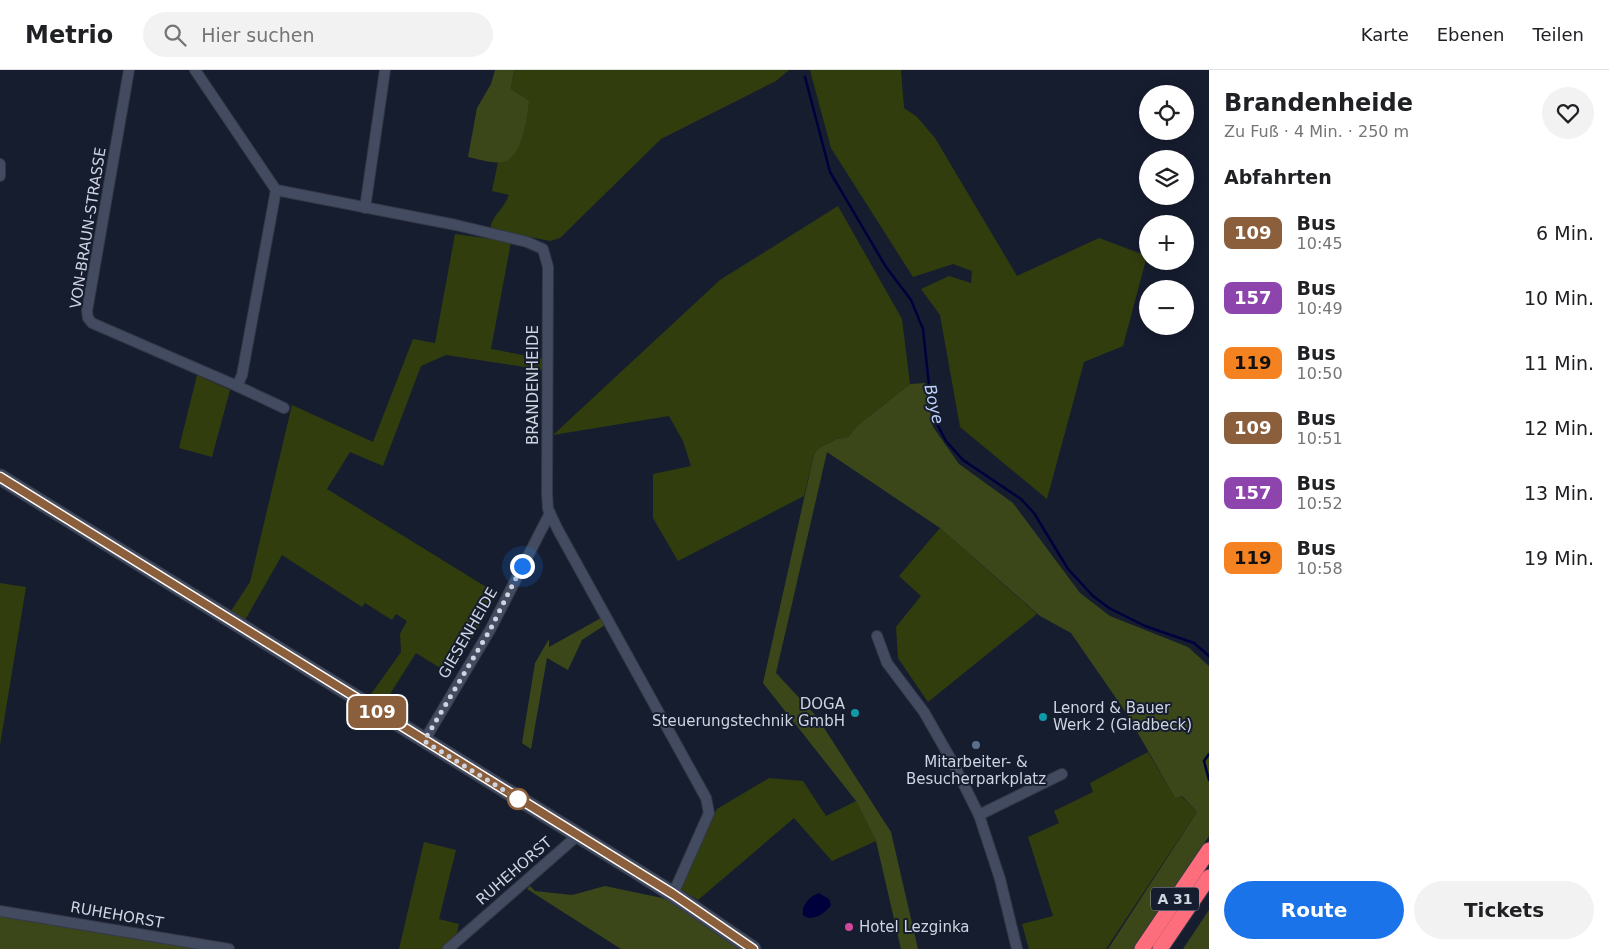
<!DOCTYPE html>
<html lang="de">
<meta charset="utf-8">
<style>
:root{--surface:#fff;--page:#f2f2f2;--text:#202124;--muted:#757577;--line:#e0e0e0;--accent:#1a73e8}
body{margin:0;font-family:"DejaVu Sans",sans-serif;background:var(--page);color:var(--text);height:100vh;display:flex;flex-direction:column;font-size:19px;white-space:nowrap}
*{box-sizing:border-box;margin:0}
p{font-size:16px;color:var(--muted)}
.icon{flex:none;width:28px;height:28px;fill:none;stroke:currentColor;stroke-width:2;stroke-linecap:round;stroke-linejoin:round}
.map{position:relative;flex:1;overflow:hidden}
.details{display:flex;flex-direction:column;background:var(--surface);width:400px}
.details>*{flex:none}
.badge{padding:0 10px;border-radius:8px;font-size:18px;line-height:32px}
.buttons{position:absolute;left:1139px;top:15px;display:grid;gap:10px}
.buttons a{display:grid;place-items:center;width:55px;height:55px;border-radius:50%;background:var(--surface);box-shadow:0 2px 12px #0003;font-size:25px}
.you{position:absolute;width:25px;height:25px;margin:-12px;border:4px solid #fff;border-radius:50%;background:#1a73e8;box-shadow:0 0 0 8px #1a73e833}
.map>.badge{position:absolute;translate:-50% -50%;box-shadow:0 0 0 2px #fff}
h2{padding:0 15px;font-size:19px;line-height:45px}
.round{display:grid;place-items:center;flex:none;width:52px;height:52px;border-radius:26px;background:var(--page)}
.head{display:flex;align-items:center;justify-content:space-between;height:85px;padding:0 15px}
h1{font-size:24px;font-weight:800;line-height:38px}
.cta{display:flex;gap:10px;margin-top:auto;padding:10px 15px}
.cta a{flex:1;height:58px;border-radius:30px;background:var(--accent);color:#fff;font-size:20px;font-weight:800;line-height:58px;text-align:center}
.cta a+a{background:var(--page);color:var(--text)}
ul{padding:0;list-style:none}
li{display:flex;align-items:center;gap:15px;height:65px;padding:0 15px}
li div{flex:1}
li b{display:block;font-size:19px}
li em{font-style:normal}
li .badge{min-width:55px;font-weight:700;text-align:center}
header{display:flex;align-items:center;gap:30px;box-sizing:border-box;height:70px;padding:0 25px;background:var(--surface);border-bottom:1px solid var(--line)}
header strong{font-size:24px}
nav{display:flex;gap:28px;margin-inline-start:auto;font-size:18px}
.search{width:350px;height:45px;background:var(--page);display:flex;align-items:center;gap:12px;box-sizing:border-box;padding:0 18px;border-radius:28px;color:var(--muted);font-size:19px}
main{display:flex;flex:1;min-height:0}
.map>svg:first-child{display:block}
</style>
<header>
<strong>Metrio</strong>
<div class="search"><svg class="icon" aria-label="search" viewBox="0 0 24 24"><circle cx="10" cy="10" r="6"/><path d="M15 15l6 6"/></svg>Hier suchen</div>
<nav><a>Karte</a><a>Ebenen</a><a>Teilen</a></nav>
</header>
<main>
<div class="map">
<svg width="1209" height="879" viewBox="0 0 1209 879">
<rect width="100%" height="100%" fill="#161d2f"/>
<g fill="#323d0e">
<path d="M514 0H789L776 11 661 69 560 168 550 171 490 159C492 145 505 138 509 125L492 121 498 92H504L528 31 511 19Z"/>
<polygon points="810,0 901,0 904,38 917,47 935,68 1017,206 1099,168 1147,186 1123,276 1084,292 1047,429 960,357 940,245 921,219 949,206 971,213 972,201 953,194 913,207 831,78"/>
<polygon points="838,136 902,249 910,314 857,356 848,367 837,369 819,378 814,384 804,426 678,491 653,448 653,404 691,396 683,371 669,346 553,365 720,210"/>
<polygon points="455,164 511,172 491,279 544,289 544,300 446,285 421,296 383,396 350,382 327,419 496,523 485,547 450,604 416,583 383,635 369,627 401,582 400,564 407,551 396,544 392,550 365,533 362,537 282,485 245,550 231,541 250,512 292,335 373,372 413,269 435,273"/>
<polygon points="197,305 230,320 212,387 179,378"/>
<polygon points="940,458 1037,544 928,632 898,588 896,557 921,526 899,506"/>
<polygon points="0,513 26,517 0,675"/>
<polygon points="1148,682 1175,728 1181,726 1197,742 1106,879 1029,879 1022,854 1053,846 1028,767 1059,753 1054,741 1093,722 1090,713"/>
<polygon points="769,708 803,711 826,746 856,731 876,771 832,791 794,748 698,830 681,820 717,739"/>
<polygon points="424,772 456,780 439,849 459,854 456,867 442,879 399,879"/>
</g>
<g fill="#3b4719">
<path d="M495 0H514L511 19 529 31C527 47 522 89 503 92 492 94 478 89 468 87L477 38 491 14Z"/>
<polygon points="925,313 933,357 959,394 1013,433 1080,523 1110,546 1188,577 1209,596 1209,766 1134,879 1108,879 1197,742 1182,726 1175,728 1127,644 1071,563 1040,546 940,458 827,382 776,603 817,647 891,762 918,879 901,879 876,771 856,731 763,613 814,384 819,378 837,369 848,367 857,356 910,314"/>
<polygon points="601,548 605,555 582,570 568,600 547,588 531,679 522,673 535,593 549,569 549,577"/>
<polygon points="530,816 535,821 572,825 605,816 667,829 741,879 621,879 527,819"/>
<polygon points="1209,840 1209,879 1183,879"/>
<polygon points="0,845 206,879 0,879"/>
</g>
<path fill="#00003d" d="M819 823 829 829 831 835C826 843 811 853 803 845 801 835 810 826 819 823Z"/>
<g fill="none" stroke-linecap="round" stroke-linejoin="round">
<g stroke="#00003d" stroke-width="2.5">
<polyline points="805,7 830,102 886,197 911,230 923,259 931,334 936,352 946,371 963,390 1021,429 1034,443 1068,499 1093,526 1109,538 1145,556 1194,573 1209,586"/>
<polyline points="1209,684 1204,691 1209,710"/>
</g>
<g stroke="#343846" stroke-width="12">
<g id="street">
<polyline points="129,0 87,241 88,248 92,253 237,316 242,305 276,120"/>
<polyline points="195,0 276,120 456,155 527,172 543,179 548,197 547,423 548,439 558,460 706,728 709,743 673,824"/>
<polyline points="0,94 0,106"/>
<polyline points="365,138 385,0"/>
<polyline points="237,316 284,338"/>
<polyline points="877,566 887,593 924,642 953,693 979,745 1000,809 1017,879"/>
<polyline points="424,671 490,560 550,443"/>
<polyline points="979,745 1062,704"/>
<polyline points="0,841 229,879"/>
<polyline points="448,879 577,766"/>
</g>
</g>
<g stroke="#343846" stroke-width="17">
<polyline id="secondary" points="0,407 673,824 753,879"/>
</g>
<g stroke="#343846" stroke-width="17">
<g id="highway">
<polyline points="1142,879 1209,780"/>
<polyline points="1160,879 1209,807"/>
</g>
</g>
<use href="#street" stroke="#424b60" stroke-width="10"/>
<use href="#secondary" stroke="#424b60" stroke-width="15"/>
<use href="#highway" stroke="#fd6d7b" stroke-width="15"/>
</g>
<g fill="none" stroke-linecap="round" stroke-linejoin="round">
<g stroke="#fff" stroke-width="11">
<polyline id="line" points="0,407 673,824 753,879"/>
</g>
<use href="#line" stroke="#8b5e3c" stroke-width="8"/>
<polyline stroke="#ced4e0" stroke-width="5" stroke-dasharray="0 9" points="518,729 424,671 490,560 522,496"/>
</g>
<g fill="#0f9aa8" stroke="#161d2f" stroke-width="2">
<circle cx="855" cy="643" r="5"/>
<circle cx="1043" cy="647" r="5"/>
</g>
<circle fill="#5c6f8a" stroke="#161d2f" stroke-width="2" cx="976" cy="675" r="5"/>
<circle fill="#fff" stroke="#8b5e3c" stroke-width="2.5" cx="518" cy="729" r="10"/>
<circle fill="#d1479c" stroke="#161d2f" stroke-width="2" cx="849" cy="857" r="5"/>
<g text-anchor="middle" dominant-baseline="central" stroke-width="4" stroke-linejoin="round" paint-order="stroke">
<rect fill="#161d2f" stroke="#979dab" stroke-width="1" x="1151" y="817.5" width="48" height="23" rx="4"/>
<g font-size="14" font-weight="bold" fill="#ced4e0">
<text x="1175" y="829">A 31</text>
</g>
<g font-size="15" fill="#ced4e0" stroke="#161d2f">
<text transform="translate(88 158) rotate(-81)">VON-BRAUN-STRASSE</text>
<text transform="translate(533 315) rotate(-90)">BRANDENHEIDE</text>
<text transform="translate(468 563) rotate(-60)">GIESENHEIDE</text>
<text transform="translate(514 801) rotate(-41)">RUHEHORST</text>
<text transform="translate(117 845) rotate(10)">RUHEHORST</text>
</g>
<g font-size="15" fill="#ced4e0" stroke="#161d2f" text-anchor="start">
<text x="845" y="634" text-anchor="end">DOGA<tspan x="845" dy="17">Steuerungstechnik GmbH</tspan></text>
<text x="1053" y="638">Lenord &amp; Bauer<tspan x="1053" dy="17">Werk 2 (Gladbeck)</tspan></text>
<text x="976" y="692" text-anchor="middle">Mitarbeiter- &amp;<tspan x="976" dy="17">Besucherparkplatz</tspan></text>
<text x="859" y="857">Hotel Lezginka</text>
</g>
<g font-size="16" font-style="italic" fill="#bfd3fa" stroke="#161d2f">
<text transform="translate(934 334) rotate(77)">Boye</text>
</g>
</g>
</svg>
<div class="buttons">
<a><svg class="icon" aria-label="locate" viewBox="0 0 24 24"><circle cx="12" cy="12" r="6"/><path d="M12 2v4M12 18v4M2 12h4M18 12h4"/></svg></a>
<a><svg class="icon" aria-label="layers" viewBox="0 0 24 24"><path d="M12 4l9 5-9 5-9-5zM3 14l9 5 9-5"/></svg></a>
<a>+</a>
<a>−</a>
</div>
<div class="you" style="left:522px;top:496px"></div>
<b class="badge" style="left:377px;top:642px;background:#8b5e3c;color:#fff">109</b>
</div>
<section class="details">
<div class="head"><div><h1>Brandenheide</h1><p>Zu Fuß · 4 Min. · 250 m</p></div><a class="round"><svg class="icon" aria-label="heart" viewBox="0 0 24 24"><path d="M12 20l-8-8c-3-5 5-10 8-4 3-6 11-1 8 4z"/></svg></a></div>
<h2>Abfahrten</h2>
<ul>
<li><span class="badge" style="background:#8b5e3c;color:#fff">109</span><div><b>Bus</b><p>10:45</p></div><em>6 Min.</em></li>
<li><span class="badge" style="background:#8e44ad;color:#fff">157</span><div><b>Bus</b><p>10:49</p></div><em>10 Min.</em></li>
<li><span class="badge" style="background:#f58220;color:#111">119</span><div><b>Bus</b><p>10:50</p></div><em>11 Min.</em></li>
<li><span class="badge" style="background:#8b5e3c;color:#fff">109</span><div><b>Bus</b><p>10:51</p></div><em>12 Min.</em></li>
<li><span class="badge" style="background:#8e44ad;color:#fff">157</span><div><b>Bus</b><p>10:52</p></div><em>13 Min.</em></li>
<li><span class="badge" style="background:#f58220;color:#111">119</span><div><b>Bus</b><p>10:58</p></div><em>19 Min.</em></li>
</ul>
<div class="cta"><a>Route</a><a>Tickets</a></div>
</section>
</main>
